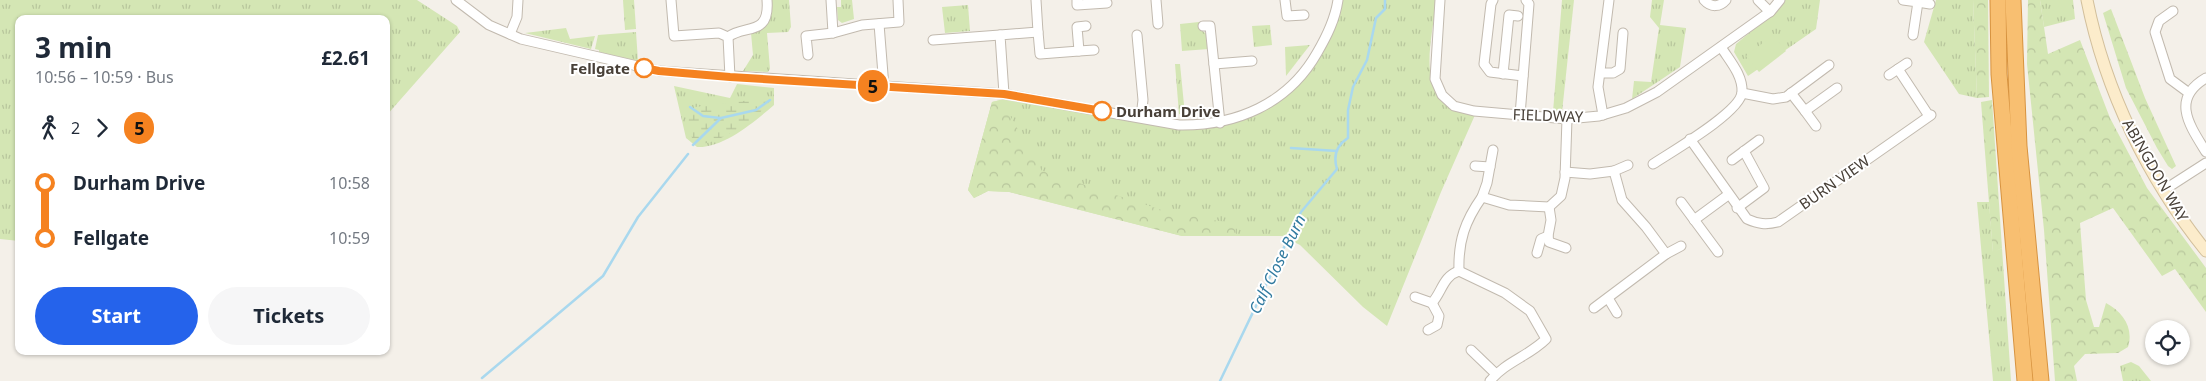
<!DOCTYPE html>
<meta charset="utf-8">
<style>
:root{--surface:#fff;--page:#f6f6f7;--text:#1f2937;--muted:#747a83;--accent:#2563eb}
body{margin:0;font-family:"Noto Sans",sans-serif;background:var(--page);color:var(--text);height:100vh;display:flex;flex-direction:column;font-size:19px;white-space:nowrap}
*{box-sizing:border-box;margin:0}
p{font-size:16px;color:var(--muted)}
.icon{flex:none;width:28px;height:28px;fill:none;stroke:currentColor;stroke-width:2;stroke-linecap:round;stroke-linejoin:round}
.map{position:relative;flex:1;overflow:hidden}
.side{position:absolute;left:15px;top:15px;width:375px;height:340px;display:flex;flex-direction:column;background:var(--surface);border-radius:10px;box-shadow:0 1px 4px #0004}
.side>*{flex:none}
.badge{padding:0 10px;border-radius:16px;font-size:18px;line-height:32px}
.fabs{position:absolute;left:2145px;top:320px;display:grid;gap:10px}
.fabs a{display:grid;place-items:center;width:45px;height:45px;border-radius:50%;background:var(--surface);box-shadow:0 1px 4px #0004;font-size:25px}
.map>.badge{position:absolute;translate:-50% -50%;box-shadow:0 0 0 2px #fff}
.legs{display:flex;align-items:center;gap:8px;height:55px;padding:0 20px;font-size:16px}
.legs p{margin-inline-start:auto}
.overview{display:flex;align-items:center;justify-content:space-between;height:85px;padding:0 20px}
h1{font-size:28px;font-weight:700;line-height:38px}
.action{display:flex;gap:10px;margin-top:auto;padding:10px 20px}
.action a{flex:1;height:58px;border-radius:30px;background:var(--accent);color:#fff;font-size:20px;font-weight:700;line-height:58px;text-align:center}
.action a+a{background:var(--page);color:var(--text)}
ul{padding:0 20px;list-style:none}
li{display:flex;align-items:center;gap:18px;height:55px;font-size:19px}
li i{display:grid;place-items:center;width:8px;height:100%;margin:0 6px;background:currentColor}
li i::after{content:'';width:12px;height:12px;margin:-6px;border:4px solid;border-radius:50%;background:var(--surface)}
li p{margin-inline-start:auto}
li:first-child i{background:linear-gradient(#0000 50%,currentColor 0)}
li:last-child i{background:linear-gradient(currentColor 50%,#0000 0)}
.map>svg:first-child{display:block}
</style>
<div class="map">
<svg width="2206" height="381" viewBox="0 0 2206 381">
<defs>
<pattern id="grass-tufts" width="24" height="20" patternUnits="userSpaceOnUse" patternTransform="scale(1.25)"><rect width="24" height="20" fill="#d4e6b4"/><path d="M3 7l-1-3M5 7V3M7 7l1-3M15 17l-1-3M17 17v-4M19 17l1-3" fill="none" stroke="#b8c69c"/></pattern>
<pattern id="forest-crowns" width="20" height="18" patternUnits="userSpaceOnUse" patternTransform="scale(1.25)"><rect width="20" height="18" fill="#d4e6b4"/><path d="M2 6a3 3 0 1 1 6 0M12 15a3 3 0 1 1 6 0" fill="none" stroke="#b8c69c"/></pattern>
<pattern id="wetland-marsh" width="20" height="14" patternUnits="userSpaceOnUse" patternTransform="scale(1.25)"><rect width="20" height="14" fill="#d4e6b4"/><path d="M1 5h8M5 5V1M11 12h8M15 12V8" fill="none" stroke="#b8c69c"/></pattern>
</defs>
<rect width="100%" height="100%" fill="#f4f0e9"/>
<g fill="url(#grass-tufts)">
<polygon points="0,0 417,0 457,26 460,32 386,116 386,19 19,19 19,241 0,239"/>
<polygon points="623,0 634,0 636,29 625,30"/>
<path d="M771 0H789L791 27 788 32 767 33 770 69 768 72 743 71 753 55 751 33C766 27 772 16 771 0Z"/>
<polygon points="841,0 852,0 854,19 842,23 838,20 837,7 841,7"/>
<path d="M1338 0H1436C1432 48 1411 102 1475 115L1441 192 1387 326 1363 307 1300 245 1282 236H1182L1010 192 988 191 974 198 968 190 992 102 1004 99 1022 101 1201 126 1262 108 1310 66Z"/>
<polygon points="1562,0 1574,0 1562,112 1553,112"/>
<polygon points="1652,0 1664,0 1660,25 1686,28 1680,67 1632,99 1634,81 1651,82 1659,28 1650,17"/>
<polygon points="1784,0 1820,0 1816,29 1748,76 1734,52 1736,44 1772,14"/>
<polygon points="1936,0 1973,0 1977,98 1959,94 1924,42"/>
<polygon points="2040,0 2073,0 2075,19 2044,27"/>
<polygon points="968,5 970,31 945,33 942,7"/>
<polygon points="1199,22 1201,30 1208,35 1209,49 1182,51 1180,24"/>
<polygon points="1270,25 1272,45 1254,47 1252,26"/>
<polygon points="566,28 570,39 595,36 591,49 525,33"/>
<polygon points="636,32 638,61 599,52 599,50 595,49 598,35"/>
<polygon points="1310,45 1286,76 1285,47"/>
<polygon points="1175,64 1180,64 1185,115 1179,114"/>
<path d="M737 84 774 88V105C754 122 724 148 697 147L686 138 674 86 730 98Z"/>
<polygon points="1977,202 1989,202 1993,252 2002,248 2011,381 1993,381"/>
<polygon points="2131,362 2139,366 2151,381 2123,381 2120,366"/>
</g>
<g fill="url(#forest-crowns)">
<polygon points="1973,0 1988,0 1989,97 1977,98"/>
<path d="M2028 0H2040L2048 54 2080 40 2110 118 2147 188 2206 268V312L2175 269 2162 276 2113 208 2080 223 2086 300 2094 327H2099L2106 303C2123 312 2134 328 2128 347L2118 353 2085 354 2074 366 2077 381H2055L2044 230 2027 64Z"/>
<polygon points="2111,9 2145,98 2176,166 2172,169 2168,166 2157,148 2126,88 2103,13"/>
<polygon points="1001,100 1042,171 1165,211 1235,224 1236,236 1182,236 1009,192 988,191 974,198 968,190 992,102"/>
<polygon points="1992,100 2002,248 1993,253 1981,102"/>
</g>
<path fill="url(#wetland-marsh)" d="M759 99H767L769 104C751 122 724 141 698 145 687 135 684 119 695 107Z"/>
<polygon fill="#d4e6b4" points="1773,35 1786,51 1759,72 1746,56"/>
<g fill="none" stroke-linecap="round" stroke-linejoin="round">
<g stroke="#a9d8ee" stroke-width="2.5">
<polyline points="690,107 703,116 720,118"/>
<polyline points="693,145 721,118 756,110 770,100"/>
<polyline points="1291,148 1337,151"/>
<polyline points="482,378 603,276 638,217 688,154"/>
<path d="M1220 381 1301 212 1337 169C1333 156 1337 145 1348 138V110L1353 87 1367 60 1376 18 1385 9V0"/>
</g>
<g stroke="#c2baaf" stroke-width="11">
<g id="street">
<path d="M456 0 489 25 521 39 659 71 1004 94 1179 125C1236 126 1288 104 1317 53 1327 36 1335 20 1338 0"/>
<polyline points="671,0 674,36 719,33 728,37 730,77"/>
<polyline points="831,0 833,33"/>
<polyline points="1077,0 1077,5 1107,3"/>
<polyline points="1156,0 1158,24"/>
<polyline points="1285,0 1287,16 1304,15"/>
<polyline points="1440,0 1435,79 1442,95 1454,106 1474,111 1567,119 1599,116 1626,108 1657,92 1771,11 1780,0"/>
<polyline points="1493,0 1491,4 1484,64 1490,72 1523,76"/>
<path d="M1704 0C1711 8 1720 7 1726 0"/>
<polyline points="1758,0 1770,12"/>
<polyline points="1903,0 1918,2 1913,35"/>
<polyline points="1918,2 1930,4"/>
<polyline points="2173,11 2159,21 2155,32 2170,79 2189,93"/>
<polyline points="879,24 884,87"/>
<polyline points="1203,26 1210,26 1220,123"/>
<polyline points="1038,32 1040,54 1079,51 1077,27 1086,26"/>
<polyline points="510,34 517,17 518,0"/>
<polyline points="1137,35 1143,100 1141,117"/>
<path d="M728 37C745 24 770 37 767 0"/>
<polyline points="933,40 1000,35"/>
<polyline points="1079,51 1094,50"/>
<polyline points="808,55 806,36 833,33 862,25 899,22 898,0"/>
<polyline points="1214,64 1252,61"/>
<polyline points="1898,69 1929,116"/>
<polyline points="1601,73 1613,73 1620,69 1623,33"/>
<polyline points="1503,74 1509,15 1518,16"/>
<polyline points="1889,75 1907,63"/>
<path d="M2206 78C2170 99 2190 126 2206 152"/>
<polyline points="1742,93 1773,99 1786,97 1829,65"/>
<polyline points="1791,93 1805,111 1837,88"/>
<polyline points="1004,94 1000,35 1038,32 1036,0"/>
<polyline points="1805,111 1816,126"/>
<polyline points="1520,115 1529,4 1526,0"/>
<polyline points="1603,115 1598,87 1609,0"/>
<path d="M1690 139 1747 219C1758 224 1766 225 1778 222L1931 115"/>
<polyline points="1493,150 1487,183 1482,197 1509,205 1549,207 1561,196 1565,178 1567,119"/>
<polyline points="1732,160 1759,140"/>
<path d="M1653 164C1671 152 1741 112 1742 92 1743 75 1729 60 1721 47"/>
<polyline points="1475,166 1490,167"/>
<polyline points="1614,171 1628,165"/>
<polyline points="1565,172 1590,174 1614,171 1622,200 1646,227 1666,254"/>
<polyline points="2164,190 2206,163"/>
<polyline points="1681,202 1718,252"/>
<polyline points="1737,208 1764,188 1744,151"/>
<polyline points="1694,220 1728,195"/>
<polyline points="1548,236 1549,242 1566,248"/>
<polyline points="1537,253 1541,239 1548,236 1551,220 1549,207"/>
<path d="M1459 271 1505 293 1530 311 1546 339C1529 356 1505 362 1490 381"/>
<path d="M1459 271C1458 241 1465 221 1482 197"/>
<path d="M1415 297 1432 303C1442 292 1443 276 1459 271"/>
<polyline points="1608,298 1617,313"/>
<polyline points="1594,308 1666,254 1681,246"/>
<polyline points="1428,330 1437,325 1439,316 1432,303"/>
<polyline points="1471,350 1496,374"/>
</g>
</g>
<g stroke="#d2bf9b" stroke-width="13">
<path id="secondary" d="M2087 0C2105 91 2148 179 2206 251"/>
</g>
<g stroke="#d79340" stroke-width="17">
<g id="highway">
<polyline points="1998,0 1999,74 2025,381"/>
<polyline points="2013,0 2019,146 2041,381"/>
</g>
</g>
<use href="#street" stroke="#fff" stroke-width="9"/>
<use href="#secondary" stroke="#fceccb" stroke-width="11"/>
<use href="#highway" stroke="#f8bf71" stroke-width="15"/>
</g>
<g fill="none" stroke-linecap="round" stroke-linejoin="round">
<g stroke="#fff" stroke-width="11">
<polyline id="line-1" points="644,68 659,71 730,77 1004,94 1102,111"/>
</g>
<use href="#line-1" stroke="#f58220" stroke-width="8"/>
</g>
<g fill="#fff" stroke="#f58220" stroke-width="2.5">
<circle cx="644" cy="68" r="9"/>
<circle cx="1102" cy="111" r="9"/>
</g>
<g text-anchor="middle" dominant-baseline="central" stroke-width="4" stroke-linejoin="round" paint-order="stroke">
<g font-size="15" font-weight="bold" fill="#484038" stroke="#fff" text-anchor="end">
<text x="630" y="68">Fellgate</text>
<text x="1116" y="111" text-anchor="start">Durham Drive</text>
</g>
<g font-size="15" fill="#484038" stroke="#fff">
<text transform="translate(1548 115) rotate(2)">FIELDWAY</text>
<text transform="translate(2156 170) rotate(60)">ABINGDON WAY</text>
<text transform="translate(1834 182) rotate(-35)">BURN VIEW</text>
</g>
<g font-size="16" font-style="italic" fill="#317ba0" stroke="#fff">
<text transform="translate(1277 264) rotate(-64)">Calf Close Burn</text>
</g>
</g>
</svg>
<div class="fabs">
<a><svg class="icon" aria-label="locate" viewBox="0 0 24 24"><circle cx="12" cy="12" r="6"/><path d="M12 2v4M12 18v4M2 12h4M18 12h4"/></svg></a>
</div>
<b class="badge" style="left:873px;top:86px;background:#f58220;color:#111">5</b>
<section class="side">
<div class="overview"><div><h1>3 min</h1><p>10:56 – 10:59 · Bus</p></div><b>£2.61</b></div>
<div class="legs"><svg class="icon" aria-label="walk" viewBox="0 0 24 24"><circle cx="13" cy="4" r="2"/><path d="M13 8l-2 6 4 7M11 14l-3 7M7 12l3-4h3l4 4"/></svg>2<svg class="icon" aria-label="forward" viewBox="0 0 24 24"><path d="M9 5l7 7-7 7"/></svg><b class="badge" style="background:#f58220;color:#111">5</b></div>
<ul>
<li><i style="color:#f58220"></i><b>Durham Drive</b><p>10:58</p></li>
<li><i style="color:#f58220"></i><b>Fellgate</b><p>10:59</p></li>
</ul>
<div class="action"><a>Start</a><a>Tickets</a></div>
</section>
</div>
